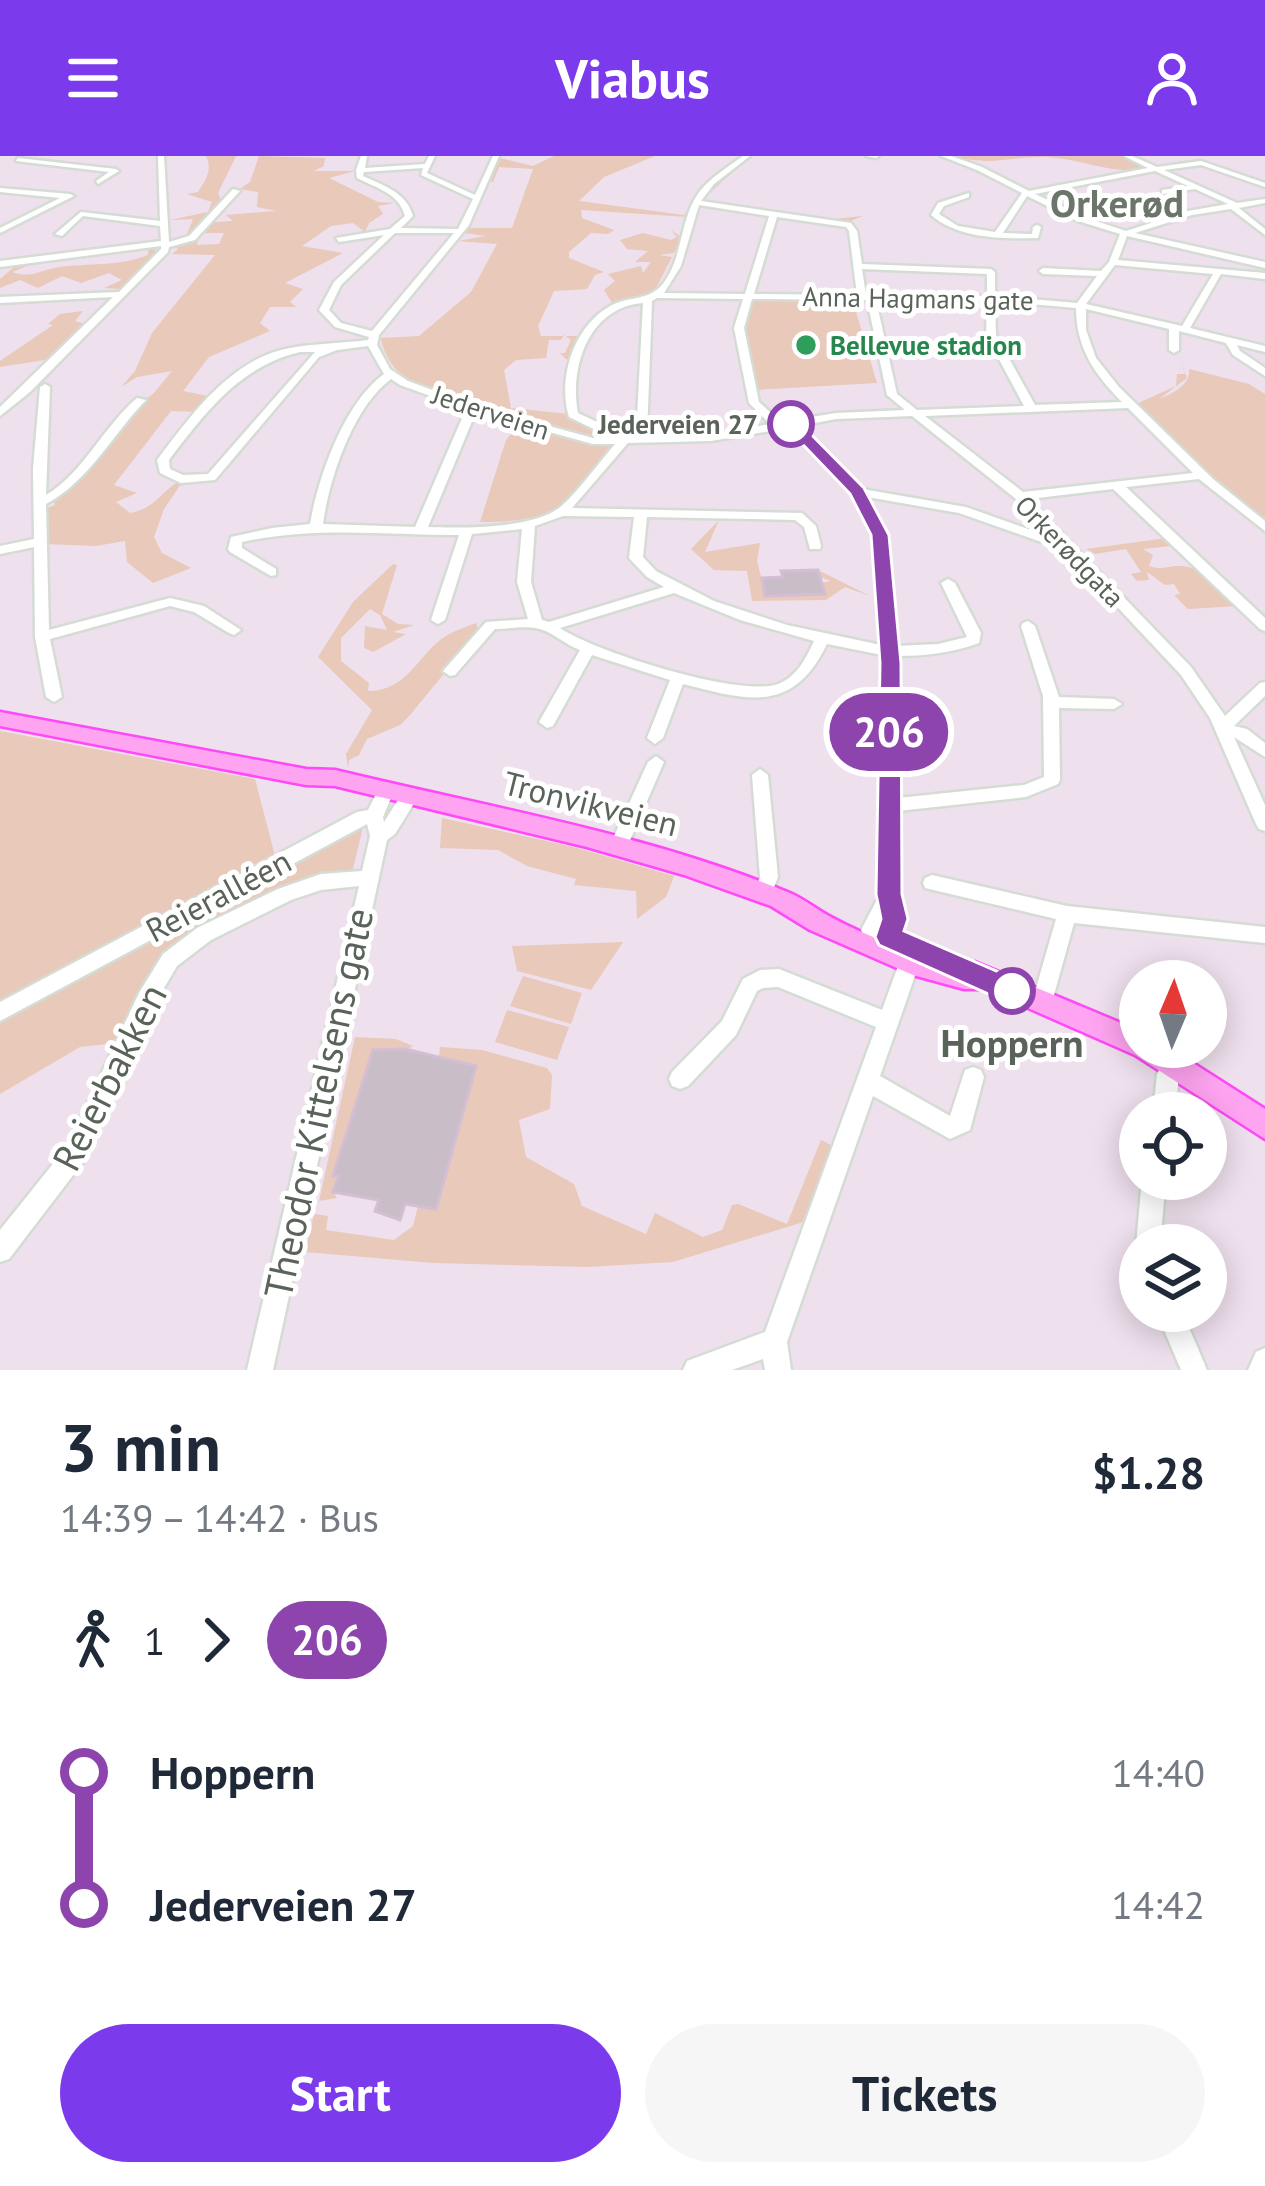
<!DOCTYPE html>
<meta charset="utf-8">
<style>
:root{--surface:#fff;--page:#f6f6f7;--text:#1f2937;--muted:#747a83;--accent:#7c3aed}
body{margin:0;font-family:"PT Sans",sans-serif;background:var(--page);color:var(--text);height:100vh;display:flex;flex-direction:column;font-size:45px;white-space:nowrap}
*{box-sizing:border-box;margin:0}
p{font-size:39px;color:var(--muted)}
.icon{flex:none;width:66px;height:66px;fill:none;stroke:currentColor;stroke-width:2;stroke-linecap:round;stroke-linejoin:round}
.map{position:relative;height:1214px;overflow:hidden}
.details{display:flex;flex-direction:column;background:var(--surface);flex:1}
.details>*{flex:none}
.badge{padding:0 24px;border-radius:39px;font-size:42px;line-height:78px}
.needle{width:78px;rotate:2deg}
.buttons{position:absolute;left:1119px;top:804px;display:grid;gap:24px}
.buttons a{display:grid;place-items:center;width:108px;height:108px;border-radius:50%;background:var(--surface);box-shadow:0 6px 30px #0003;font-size:60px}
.map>.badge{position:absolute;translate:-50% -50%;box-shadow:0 0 0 6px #fff}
.legs{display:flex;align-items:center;gap:18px;height:132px;padding:0 60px;font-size:39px}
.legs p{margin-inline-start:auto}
.summary{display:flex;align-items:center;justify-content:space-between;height:204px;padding:0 60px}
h1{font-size:66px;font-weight:700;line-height:90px}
.action{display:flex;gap:24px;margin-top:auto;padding:24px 60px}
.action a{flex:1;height:138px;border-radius:72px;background:var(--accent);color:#fff;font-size:48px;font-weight:700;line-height:138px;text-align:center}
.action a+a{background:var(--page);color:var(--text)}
ul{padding:0 60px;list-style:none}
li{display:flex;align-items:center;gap:42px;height:132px;font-size:45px}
li i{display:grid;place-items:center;width:18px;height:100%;margin:0 15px;background:currentColor}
li i::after{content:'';width:30px;height:30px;margin:-15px;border:9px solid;border-radius:50%;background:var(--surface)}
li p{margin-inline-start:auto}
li:first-child i{background:linear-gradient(#0000 50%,currentColor 0)}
li:last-child i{background:linear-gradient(currentColor 50%,#0000 0)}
header{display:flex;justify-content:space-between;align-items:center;height:156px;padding:0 60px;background:var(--accent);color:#fff;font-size:54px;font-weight:700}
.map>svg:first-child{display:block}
</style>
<header><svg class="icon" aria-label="menu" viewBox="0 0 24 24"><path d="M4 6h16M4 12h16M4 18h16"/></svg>Viabus<svg class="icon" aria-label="person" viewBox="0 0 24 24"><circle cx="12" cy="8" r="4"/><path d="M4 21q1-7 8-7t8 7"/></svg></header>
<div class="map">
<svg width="1265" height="1214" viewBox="0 0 1265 1214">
<rect width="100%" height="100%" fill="#eee0ed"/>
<g fill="#e8c9ba">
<path d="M206 0H236L218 37 222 46 186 81 193 63 170 64 208 56 212 46 187 38 198 36C206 24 213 13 206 0Z"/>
<path d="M259 0 325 2 324 10 314 15H355L329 22 378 46 394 47 378 50 383 58 369 67 365 76 353 67 331 70 302 90 343 97 285 127 303 133 290 146 296 151H270L260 167 270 175 209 201 183 235 213 241 198 256 171 255 114 329 137 337 116 346 130 357C159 352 164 329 183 325L164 353 154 381 162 397 191 412 153 427 127 406 125 385 96 390 45 388V353L55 349 53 343 127 256 153 238 172 215 137 221 121 231 135 215 152 177 215 99 172 98 178 93 175 90 198 83 197 89 219 88 224 77H200L216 61 215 66 233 65 226 59 276 55 257 51 258 36 240 33 250 26Z"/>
<path d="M491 0 533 10 554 0H655L604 21 579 45 684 59 701 34 750 0 702 44 834 63 863 60 841 69 839 65 701 46 688 61 581 54 582 62 614 74 608 78 591 77 569 96V102L604 116 595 119 587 133 554 135 538 170 541 180H582L567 204 560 197H565L571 184 564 179 561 184H549L546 202 516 204 504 214 511 252 569 258 616 282C574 280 427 243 398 215 389 207 382 192 381 182L419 180 471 136 497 88 458 85 486 80 465 77 469 72H512L533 13 499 11 493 26H491L496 12Z"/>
<path d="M952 0H1125L1149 13C1111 19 1083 3 1046 1 1008 0 994 11 952 0Z"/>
<polygon points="671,74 681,81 674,97 659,99 672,101 653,138 612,147 604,134 615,125 608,118 641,110 643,117 651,106 635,106 648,95 627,93 620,84 643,77 671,84 677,81"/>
<path d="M149 91 157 95 121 133 104 132 122 124 109 117 81 127 62 120 38 132 20 124 0 132V123L19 107 42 104 12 116C33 123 39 114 60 111 89 107 118 111 148 99Z"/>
<polygon points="852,142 877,227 754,234 745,183 751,143"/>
<polygon points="83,155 75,165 86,168 51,203 0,211 0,205 53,169 48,168 60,158"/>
<path d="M1178 199 1187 222 1159 243C1172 238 1191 229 1189 213L1249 228 1265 238V369L1134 249 1176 230 1177 218H1185Z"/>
<path d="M519 269 614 290C564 348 562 366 480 366L506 284Z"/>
<polygon points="719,364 705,396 760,387 757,405 766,440 824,438 821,427 831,425 820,421 818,414 870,440 845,431 826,444 752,445 747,415 714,414 691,393"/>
<path d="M1167 382 1171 390 1143 393 1153 399 1149 410C1164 415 1164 410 1179 410 1205 410 1221 433 1238 450L1188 453 1174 439 1180 438 1174 428 1165 429 1147 416 1149 424 1137 425 1131 418 1141 416 1126 393 1095 398 1086 393Z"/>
<path d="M393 408 397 409 382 458 398 468 414 469 393 476 406 478 373 496 364 492 365 470 387 474 380 459 370 453 341 482V505L369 527 368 535C405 535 416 504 439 485 450 476 463 472 476 467L479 475 410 559 400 569 367 583 359 599 349 604 348 613 346 598 372 554 318 501 353 446Z"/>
<polygon points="0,575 255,623 275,700 351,659 356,660 0,852"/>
<polygon points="442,662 574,691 674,720 666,741 637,763 636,735 574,729 576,723 527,710 498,694 440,692"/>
<polygon points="364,667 352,717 197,776 116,887 80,891 0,938 0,859"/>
<polygon points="623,786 591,834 517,815 512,790"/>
<polygon points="523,820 582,837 571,868 510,850"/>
<polygon points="507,854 569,871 557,904 495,886"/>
<path d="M355 881 396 883 413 890C376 910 343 975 333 1019L339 1020 333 1036 337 1042 319 1045Z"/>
<polygon points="440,891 482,894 547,912 552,919 550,953 519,964 526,1001 574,1028 582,1050 646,1078 655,1057 703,1081 722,1074 732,1049 738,1048 787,1068 821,984 833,990 810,1064 673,1106 588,1111 434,1107 305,1096 314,1058 328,1060 326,1074 394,1084 413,1070 418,1050 437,1052 476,911 439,900"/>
</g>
<g fill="#c9bdc8" stroke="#d3bed3" stroke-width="3">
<polygon points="818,414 825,438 765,440 762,422 783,421 781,415"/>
<polygon points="405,893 476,910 436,1053 405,1048 400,1064 375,1055 379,1044 333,1036 339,1020 333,1020 373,894"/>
</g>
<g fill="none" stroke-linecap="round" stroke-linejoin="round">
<g stroke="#d4dcd4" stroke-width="5">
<g id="minor">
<polygon points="158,0 164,0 169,86 189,80 233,33 240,35 195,84 169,91 168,96 30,236 0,260 0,251 113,141 0,147 0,141 119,136 161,93 161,90 0,111 0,105 161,85 160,70 83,60 62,80 55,78 81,56 160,65"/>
<path d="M361 0H367L365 12 425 8 429 0H435L427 17 475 39 493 0H499L469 69 379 179 377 189 390 213 408 225 476 250 593 282 610 281 569 261C557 222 574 169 612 149 630 140 648 145 662 129 684 102 679 62 700 35 711 21 728 11 743 0H750L714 28 701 45 851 67 857 75 862 108 991 113 995 116V140L1077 147 1097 120 1043 118 1039 115 1043 112 1101 115 1109 106 1120 78 1078 65 1027 40 1003 77 1032 78 1033 71 1037 69 1041 71 1038 82C1002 83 959 83 931 59L938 47 969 37V41L944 50 939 58 958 70 995 76 1022 37 977 14 941 0H951L982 11 1029 35 1148 12 1124 0H1132L1157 11 1201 5 1265 27V31L1201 9 1164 14 1237 47 1265 43V47L1239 52 1265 73V79L1231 53 1192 59 1135 77 1265 106V112L1127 80 1118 104 1265 117V123L1221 118 1190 172 1265 190V196L1237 189 1240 195 1265 212V220L1233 199 1226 187 1179 175V194L1174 197 1169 194V173L1086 153V174L1096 202 1119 231 1213 323 1265 365V375L1199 323 1126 331 1265 462V475L1260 473 1113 333 1029 343 1191 511 1225 560 1260 527 1265 526V540L1234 570 1247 573 1265 587V601L1234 581 1265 649V675L1259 673 1256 668 1210 562 1181 519 1064 394 959 357 867 341 886 379 896 490 938 488 967 481 941 427 948 423 955 427 981 477 979 487C952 497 925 500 897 500L898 642 1024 629 1044 621 1043 540 1021 470 1023 467 1028 465 1035 470 1059 541 1114 543 1122 548 1114 553 1059 552 1060 624 1058 628 1026 641 898 655V737L904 751V766L890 791 878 798 871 796 861 774 880 738 882 499 827 488C793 558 749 545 683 528L663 582 655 588 647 582 670 524 592 499 553 570 547 572 539 566 580 494C565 489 551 474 535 472 523 470 507 473 495 473L455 519 450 520 443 515 486 466 528 463 517 426 522 373 472 378 445 464 438 468 431 464 459 379C386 379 314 370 242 386V392L276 413V419L271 420 230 396 228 393 231 381 272 372 310 368C318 321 344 247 384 218L368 190 337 194 319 201 215 324 181 327 160 317 157 304C188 263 224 213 274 196 302 187 339 188 368 184L369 181 335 171 319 154 334 126 384 79 339 86 336 82 390 73 405 60C399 37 376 32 357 22L356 14ZM423 12 421 19 473 43 458 73 401 72 413 60C406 36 384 30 363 20L364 16ZM1155 15 1188 30 1162 34V38L1195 33 1228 48 1188 55 1126 75 1084 61 1035 38ZM699 49 769 60 745 138 664 137 681 110ZM777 61 846 71 849 75 857 139 754 138ZM395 77H454L372 175 341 167 329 154 341 129ZM1115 109 1213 118 1182 170 1086 148ZM862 113 987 118V140L866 139ZM657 142 743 143 734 172 749 247 770 268 711 279 647 280 652 145ZM752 143 867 144 887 239 905 254 836 257 781 266 759 246 744 172ZM876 144 987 145 986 179 1024 250 917 254 897 238ZM995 145 1076 152C1076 192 1095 219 1122 246L1035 249 996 179ZM643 147 636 280 618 276 578 257C569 211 589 151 643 147ZM300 196H315L208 318 183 319 170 313 169 304C205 257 240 210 300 196ZM391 223 400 229 466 253 415 371 323 368C329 323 353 251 391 223ZM1128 252 1193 317 1023 336 925 260ZM476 256 593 288H615C601 304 574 341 559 352 531 373 462 372 428 371ZM912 260 1016 343 1053 382 966 351 862 333 799 270 836 263ZM788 272 853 338 874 379 881 489 787 469 714 445 656 415 643 401 647 361 795 364 804 371 810 393H820L821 390 816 370 802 357 572 352 628 287 711 285ZM563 360 634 361 629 402 647 421 664 431 549 466 542 464 531 426 535 370ZM674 437 740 464 814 485C806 502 797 521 778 528 740 542 593 495 560 472Z"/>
<polygon points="866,0 879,0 876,2"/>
<polygon points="18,2 116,13 119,15 98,28 96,25 109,16 16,5"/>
<polygon points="0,32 70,38 74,40 0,77 0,72 60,42 0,36"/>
<path d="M45 228 50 231 46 339C84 316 103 271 137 242L146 244C113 278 88 326 46 348L49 474 170 442 204 450 241 474 234 479 229 477 194 456 170 450 50 483 62 541 54 546 46 541 35 481 34 391 0 398V390L34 383 33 313 40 231Z"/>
<polygon points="656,600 664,606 628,689 625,694 619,696 613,694 610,689 648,606"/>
<polygon points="760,613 768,619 778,721 770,742 763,745 756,742 754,737 760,721 752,619"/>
<polygon points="385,631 391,632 393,637 383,661 384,666 403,636 415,636 418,641 395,678 387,684 273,1214 247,1214 359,730 321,734 291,744 211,784 177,810 154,849 84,1005 9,1103 0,1106 0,1074 68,989 139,837 163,798 197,772 278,733 321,718 362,715 370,680 367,668 0,865 0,846 357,656 368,654 379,632"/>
<polygon points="932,719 1067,750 1265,771 1265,787 1074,767 1052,846 1049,853 1042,855 1035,853 1032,846 1056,763 925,732 923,727 925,722"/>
<polygon points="915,783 922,785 925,791 880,920 950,960 965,914 973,911 981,914 984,921 970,974 950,983 873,940 787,1186 791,1214 765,1214 763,1203 732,1214 683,1214 687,1205 765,1176 876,871 778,831 763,832 757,835 736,879 688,930 680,933 672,930 669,923 672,916 722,865 743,823 760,814 779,813 882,854 905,791 908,785"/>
<polygon points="1174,897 1182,900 1185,907 1179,920 1175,957 1153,957 1157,918 1166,900"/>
<polygon points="1142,1023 1166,1023 1160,1089 1140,1089 1140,1098 1136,1089"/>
<polygon points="1156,1155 1182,1155 1207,1214 1181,1214"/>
<polygon points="1265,1192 1265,1214 1248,1214 1256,1196"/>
</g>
</g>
<g stroke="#ff48f8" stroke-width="5">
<path id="major" d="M0 556 306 613 335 614C487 651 645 677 790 737 804 743 816 753 829 760 858 776 947 816 975 806L1140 875V891H1168L1265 953V983L1135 899 985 833H964L913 819 810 774 771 750 684 719 587 691 335 630 306 629 0 570Z"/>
</g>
<use href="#minor" fill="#fff" fill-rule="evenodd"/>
<use href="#major" fill="#ffa4f1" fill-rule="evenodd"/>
</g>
<polygon fill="#8e44ad" stroke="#fff" stroke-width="3" points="786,264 797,264 864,332 889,379 901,507 902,738 908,763 904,775 1022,826 1027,835 1022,844 1012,847 1002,844 879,789 875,781 881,763 876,738 880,507 871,379 850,338 786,271"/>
<circle fill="#2e9e5b" stroke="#fff" stroke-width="4.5" cx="806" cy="189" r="12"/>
<g fill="#fff" stroke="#8e44ad" stroke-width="6">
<circle cx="791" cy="268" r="21"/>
<circle cx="1012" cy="835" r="21"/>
</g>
<g text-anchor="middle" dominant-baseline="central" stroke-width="10" stroke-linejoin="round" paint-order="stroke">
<g font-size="27" fill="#5a6359" stroke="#fff">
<text transform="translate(918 142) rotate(1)">Anna Hagmans gate</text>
<text transform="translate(491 256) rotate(18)">Jederveien</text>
<text transform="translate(1070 395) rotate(46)">Orkerødgata</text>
</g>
<g font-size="27" font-weight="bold" fill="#27864d" stroke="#fff" text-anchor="start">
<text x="830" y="189">Bellevue stadion</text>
</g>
<g font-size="27" font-weight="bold" fill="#5a6359" stroke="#fff" text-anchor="end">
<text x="758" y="268">Jederveien 27</text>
</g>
<g font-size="33" fill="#5a6359" stroke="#fff">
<text transform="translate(591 647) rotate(14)">Tronvikveien</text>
<text transform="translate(218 739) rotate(-28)">Reieralléen</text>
</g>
<g font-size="39" font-weight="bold" fill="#6c756a" stroke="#fff">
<text x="1117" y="46">Orkerød</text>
</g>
<g font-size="39" font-weight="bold" fill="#5a6359" stroke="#fff">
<text x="1012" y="886">Hoppern</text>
</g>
<g font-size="39" fill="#5a6359" stroke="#fff">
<text transform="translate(109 921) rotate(-63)">Reierbakken</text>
<text transform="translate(318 947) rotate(-78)">Theodor Kittelsens gate</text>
</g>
</g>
</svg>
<div class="buttons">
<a><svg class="needle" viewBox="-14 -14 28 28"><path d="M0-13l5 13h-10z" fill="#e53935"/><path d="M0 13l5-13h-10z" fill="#747a83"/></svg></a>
<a><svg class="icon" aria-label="locate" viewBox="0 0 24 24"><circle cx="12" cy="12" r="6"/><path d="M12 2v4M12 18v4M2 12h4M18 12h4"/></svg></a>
<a><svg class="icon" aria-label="layers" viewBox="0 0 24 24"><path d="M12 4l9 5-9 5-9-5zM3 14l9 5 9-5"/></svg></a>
</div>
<b class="badge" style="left:889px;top:576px;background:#8e44ad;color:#fff">206</b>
</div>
<section class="details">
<div class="summary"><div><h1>3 min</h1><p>14:39 – 14:42 · Bus</p></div><b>$1.28</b></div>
<div class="legs"><svg class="icon" aria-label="walk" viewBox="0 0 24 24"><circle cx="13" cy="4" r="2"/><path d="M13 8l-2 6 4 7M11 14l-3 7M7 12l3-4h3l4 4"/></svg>1<svg class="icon" aria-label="forward" viewBox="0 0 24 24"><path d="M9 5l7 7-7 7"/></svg><b class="badge" style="background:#8e44ad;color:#fff">206</b></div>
<ul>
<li><i style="color:#8e44ad"></i><b>Hoppern</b><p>14:40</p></li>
<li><i style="color:#8e44ad"></i><b>Jederveien 27</b><p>14:42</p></li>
</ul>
<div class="action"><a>Start</a><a>Tickets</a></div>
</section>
